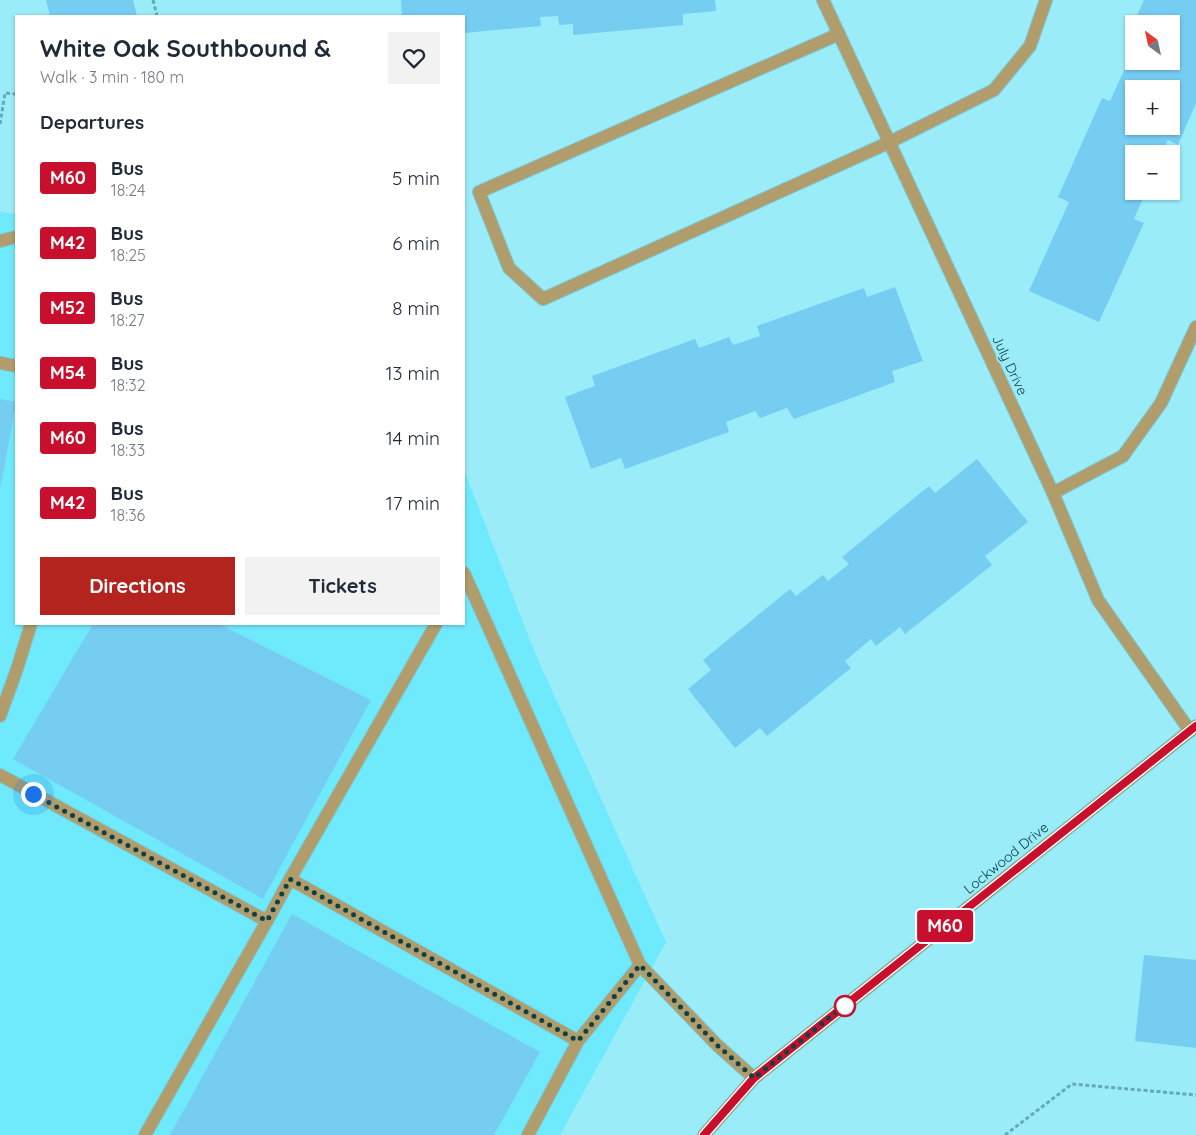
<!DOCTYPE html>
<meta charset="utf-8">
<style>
:root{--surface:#fff;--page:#f2f2f3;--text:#1f2937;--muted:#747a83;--accent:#b3241e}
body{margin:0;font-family:Quicksand,sans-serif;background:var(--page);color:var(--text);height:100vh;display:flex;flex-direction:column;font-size:19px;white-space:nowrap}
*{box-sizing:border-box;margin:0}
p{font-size:16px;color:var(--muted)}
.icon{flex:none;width:28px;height:28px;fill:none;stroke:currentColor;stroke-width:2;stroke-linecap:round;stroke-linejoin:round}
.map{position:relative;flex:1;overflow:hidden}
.details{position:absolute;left:15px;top:15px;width:450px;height:610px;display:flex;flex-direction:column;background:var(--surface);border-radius:0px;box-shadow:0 1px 4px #0004}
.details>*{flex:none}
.badge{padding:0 10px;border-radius:4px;font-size:18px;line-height:32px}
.needle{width:32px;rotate:327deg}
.fabs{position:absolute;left:1125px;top:15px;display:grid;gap:10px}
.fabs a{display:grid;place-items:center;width:55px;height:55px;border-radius:0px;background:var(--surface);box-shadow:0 1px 4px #0004;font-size:25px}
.you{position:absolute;width:25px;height:25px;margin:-12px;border:4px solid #fff;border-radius:50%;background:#1a73e8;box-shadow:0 0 0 8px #1a73e833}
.map>.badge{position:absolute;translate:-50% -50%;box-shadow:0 0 0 2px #fff}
h2{padding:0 25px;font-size:19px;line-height:45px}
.round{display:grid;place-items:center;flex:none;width:52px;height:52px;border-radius:0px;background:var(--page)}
.headline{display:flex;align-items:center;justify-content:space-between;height:85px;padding:0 25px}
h1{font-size:24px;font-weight:700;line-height:38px}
.button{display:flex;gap:10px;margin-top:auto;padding:10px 25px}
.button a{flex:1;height:58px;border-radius:0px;background:var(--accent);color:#fff;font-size:20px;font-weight:700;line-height:58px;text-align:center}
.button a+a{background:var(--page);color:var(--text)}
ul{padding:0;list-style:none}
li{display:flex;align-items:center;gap:15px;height:65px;padding:0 25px}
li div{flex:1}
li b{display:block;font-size:19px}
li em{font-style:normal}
li .badge{min-width:55px;font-weight:700;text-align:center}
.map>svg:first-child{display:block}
</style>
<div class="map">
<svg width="1196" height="1135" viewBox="0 0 1196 1135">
<rect width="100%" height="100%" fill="#9aecf9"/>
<polygon fill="#6feafc" points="0,212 16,214 16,624 464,624 464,470 535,653 666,942 560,1135 0,1135"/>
<g fill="#76cdf2" fill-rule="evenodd">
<polygon points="46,0 133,0 137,16 50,16"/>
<polygon points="401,0 715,0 716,11 683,14 683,25 573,35 573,24 559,25 558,16 540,17 541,26 464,33 464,16 402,16"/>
<path d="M1144 0H1196V103L1178 145 1168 140 1162 154H1134V191H1146L1134 219 1144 223 1099 322 1029 291 1069 202 1058 197 1102 98 1110 101 1134 49V61H1171V24H1145L1146 22 1136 18ZM1134 89H1171V126H1134Z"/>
<polygon points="895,287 923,361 892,371 895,382 794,419 787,408 760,418 755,411 726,422 729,432 625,469 621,458 591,469 565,397 595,386 592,376 695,339 699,348 729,337 733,345 760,336 757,326 864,288 867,297"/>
<polygon points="0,399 16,402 1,486 0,486"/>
<polygon points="977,459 1028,522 985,556 992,565 905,634 900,627 876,646 871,639 845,661 851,668 767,736 760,728 735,748 688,689 711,670 703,660 790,589 796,596 823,575 828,581 849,564 842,557 929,486 935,493"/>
<polygon points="93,624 219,624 371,700 263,899 13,759"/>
<polygon points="292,914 540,1052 494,1135 170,1135"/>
<polygon points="1144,955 1196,960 1196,1048 1135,1041"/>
</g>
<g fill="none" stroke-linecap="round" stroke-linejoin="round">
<g stroke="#7bc6d2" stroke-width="14">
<g id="lane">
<polyline points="839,34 479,192 509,268 543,299 890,142 994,90 1030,46 1046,0"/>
<polyline points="0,241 16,237"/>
<polyline points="0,363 16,366"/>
<polyline points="464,573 640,965 717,1045 754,1078"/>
<polyline points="0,716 17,669 31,624"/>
<polyline points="0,775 267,921 145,1135"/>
<polyline points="290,879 436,624"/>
<polyline points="267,921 290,879 578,1041"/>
<polyline points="528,1135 578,1041 640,965"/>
</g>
</g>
<g stroke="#7bc6d2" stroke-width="14">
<g id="street">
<polyline points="823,0 1053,493 1098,600 1190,731"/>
<polyline points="1053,493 1123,456 1161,403 1196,327"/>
</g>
</g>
<g stroke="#7bc6d2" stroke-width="14">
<polyline id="secondary" points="704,1135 754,1078 1196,726"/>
</g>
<g stroke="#65aab4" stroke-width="3" stroke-dasharray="4 2.5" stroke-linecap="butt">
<polyline points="153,0 157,16"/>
<polyline points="0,124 5,93 16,94"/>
<polyline points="1005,1135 1072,1084 1196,1095"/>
</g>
<use href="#lane" stroke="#b19d6b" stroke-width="12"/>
<use href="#street" stroke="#b19d6b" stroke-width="12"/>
<use href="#secondary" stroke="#9c7d26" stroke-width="12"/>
</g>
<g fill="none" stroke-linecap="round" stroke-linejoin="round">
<g stroke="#fff" stroke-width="11">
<polyline id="line" points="704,1135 754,1078 1196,726"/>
</g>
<use href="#line" stroke="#c8102e" stroke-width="8"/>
<polyline stroke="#0f4046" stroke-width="5" stroke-dasharray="0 9" points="33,794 267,921 290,879 578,1041 640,965 717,1045 754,1078 849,1002 845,1006"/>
</g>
<circle fill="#fff" stroke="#c8102e" stroke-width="2.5" cx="845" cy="1006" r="10"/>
<g text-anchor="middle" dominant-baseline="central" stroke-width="4" stroke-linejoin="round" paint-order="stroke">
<g font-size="14" fill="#0f4046" stroke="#9aecf9">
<text transform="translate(1010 365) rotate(65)">July Drive</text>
<text transform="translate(1006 858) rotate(-39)">Lockwood Drive</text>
</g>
</g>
</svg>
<div class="fabs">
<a><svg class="needle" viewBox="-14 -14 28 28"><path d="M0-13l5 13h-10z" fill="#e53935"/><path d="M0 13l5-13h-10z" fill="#747a83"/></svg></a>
<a>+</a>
<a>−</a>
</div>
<div class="you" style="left:33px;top:794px"></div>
<b class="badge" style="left:945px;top:926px;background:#c8102e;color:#fff">M60</b>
<section class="details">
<div class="headline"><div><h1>White Oak Southbound &amp;</h1><p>Walk · 3 min · 180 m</p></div><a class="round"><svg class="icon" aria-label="heart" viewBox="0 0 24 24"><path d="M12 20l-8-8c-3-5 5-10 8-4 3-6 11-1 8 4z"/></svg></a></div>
<h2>Departures</h2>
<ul>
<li><span class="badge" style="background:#c8102e;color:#fff">M60</span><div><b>Bus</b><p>18:24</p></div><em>5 min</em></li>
<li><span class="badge" style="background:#c8102e;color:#fff">M42</span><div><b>Bus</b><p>18:25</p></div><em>6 min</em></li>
<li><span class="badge" style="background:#c8102e;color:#fff">M52</span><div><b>Bus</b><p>18:27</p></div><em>8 min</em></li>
<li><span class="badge" style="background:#c8102e;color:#fff">M54</span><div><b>Bus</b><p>18:32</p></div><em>13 min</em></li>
<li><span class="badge" style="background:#c8102e;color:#fff">M60</span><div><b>Bus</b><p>18:33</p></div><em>14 min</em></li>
<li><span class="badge" style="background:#c8102e;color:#fff">M42</span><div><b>Bus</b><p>18:36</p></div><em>17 min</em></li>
</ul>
<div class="button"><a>Directions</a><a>Tickets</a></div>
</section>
</div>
